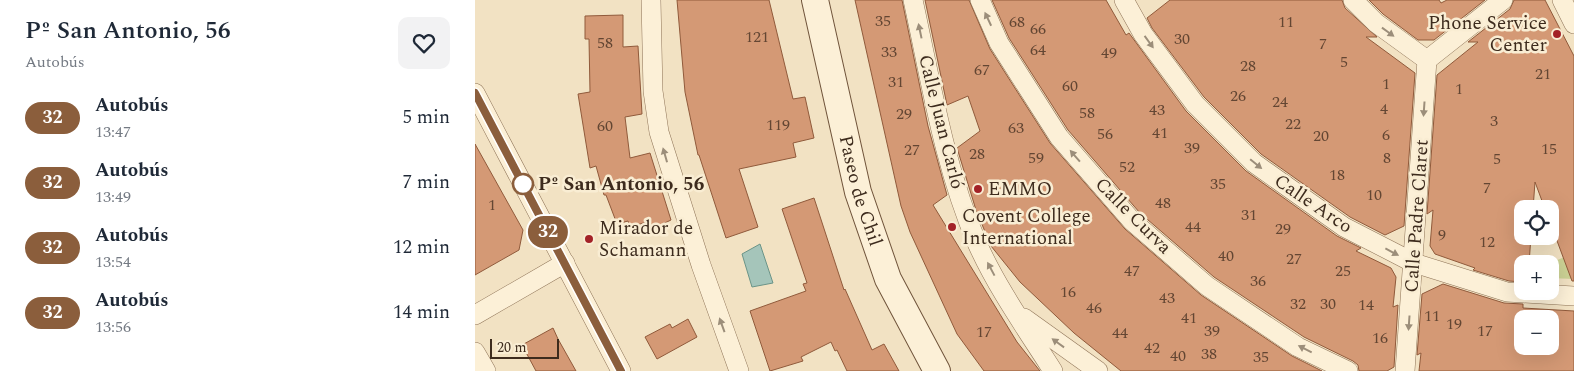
<!DOCTYPE html>
<html lang="es">
<meta charset="utf-8">
<style>
:root{--surface:#fff;--page:#f2f2f3;--text:#1f2937;--muted:#747a83}
body{margin:0;font-family:Spectral,serif;background:var(--page);color:var(--text);height:100vh;display:flex;flex-direction:column;font-size:19px;white-space:nowrap}
*{box-sizing:border-box;margin:0}
p{font-size:16px;color:var(--muted)}
.icon{flex:none;width:28px;height:28px;fill:none;stroke:currentColor;stroke-width:2;stroke-linecap:round;stroke-linejoin:round}
.map{position:relative;flex:1;overflow:hidden}
.details{display:flex;flex-direction:column;background:var(--surface);width:475px}
.details>*{flex:none}
.badge{padding:0 10px;border-radius:16px;font-size:18px;line-height:32px}
.fabs{position:absolute;left:1039px;top:200px;display:grid;gap:10px}
.fabs a{display:grid;place-items:center;width:45px;height:45px;border-radius:10px;background:var(--surface);box-shadow:0 5px 20px #0002;font-size:25px}
.scale{position:absolute;left:15px;bottom:12px;width:69px;box-sizing:border-box;padding-left:5px;border:2px solid #3d2b1d;border-top:0;font-size:14px;line-height:18px;white-space:nowrap;color:#3d2b1d;-webkit-text-stroke:4px #f9edd3;paint-order:stroke}
.map>.badge{position:absolute;translate:-50% -50%;box-shadow:0 0 0 2px #fff}
.round{display:grid;place-items:center;flex:none;width:52px;height:52px;border-radius:10px;background:var(--page)}
.overview{display:flex;align-items:center;justify-content:space-between;height:85px;padding:0 25px}
h1{font-size:24px;font-weight:600;line-height:38px}
ul{padding:0;list-style:none}
li{display:flex;align-items:center;gap:15px;height:65px;padding:0 25px}
li div{flex:1}
li b{display:block;font-size:19px}
li em{font-style:normal}
li .badge{min-width:55px;font-weight:700;text-align:center}
main{display:flex;flex:1;min-height:0}
.map>svg:first-child{display:block}
</style>
<main>
<section class="details">
<div class="overview"><div><h1>Pº San Antonio, 56</h1><p>Autobús</p></div><a class="round"><svg class="icon" aria-label="heart" viewBox="0 0 24 24"><path d="M12 20l-8-8c-3-5 5-10 8-4 3-6 11-1 8 4z"/></svg></a></div>
<ul>
<li><span class="badge" style="background:#8b5e3c;color:#fff">32</span><div><b>Autobús</b><p>13:47</p></div><em>5 min</em></li>
<li><span class="badge" style="background:#8b5e3c;color:#fff">32</span><div><b>Autobús</b><p>13:49</p></div><em>7 min</em></li>
<li><span class="badge" style="background:#8b5e3c;color:#fff">32</span><div><b>Autobús</b><p>13:54</p></div><em>12 min</em></li>
<li><span class="badge" style="background:#8b5e3c;color:#fff">32</span><div><b>Autobús</b><p>13:56</p></div><em>14 min</em></li>
</ul>
</section>
<div class="map">
<svg width="1099" height="371" viewBox="0 0 1099 371">
<rect width="100%" height="100%" fill="#f2e2c3"/>
<polygon fill="#ccd295" points="1099,253 1099,279 1075,278 1075,264 1073,264"/>
<polygon fill="#a5c5ba" stroke="#6b9488" points="285,244 298,283 277,287 267,254"/>
<g fill="#d49975" stroke="#905a3b" fill-rule="evenodd">
<polygon points="202,0 294,0 318,99 330,97 339,138 318,143 321,157 264,169 283,227 251,238 224,155 223,155 210,92"/>
<polygon points="380,0 427,0 453,126 472,195 458,205 542,342 565,371 509,371 482,334 435,232 426,206"/>
<polygon points="450,0 494,0 515,49 575,143 650,229 726,295 817,356 847,371 646,371 599,333 545,282 516,246 501,210 482,148 505,131 493,96 472,105"/>
<polygon points="517,0 631,0 651,35 654,33 711,111 771,171 862,236 886,248 881,251 916,268 921,277 918,307 923,305 919,367 912,371 884,371 883,365 878,361 829,337 739,277 665,213 593,130 534,38"/>
<polygon points="695,0 867,0 870,8 902,37 891,37 940,73 929,226 910,235 875,217 786,154 729,97 677,28 672,18"/>
<polygon points="894,0 964,0 966,3 972,0 1010,0 959,40 943,40 908,14"/>
<polygon points="1039,0 1070,0 1099,56 1099,281 1097,281 1075,222 1075,209 1070,209 1060,182 1058,209 1048,209 1048,236 1056,236 1054,264 1048,264 1048,282 1034,281 998,270 1000,268 960,254 955,246 958,210 952,214 962,75 1003,42 993,42 1035,9"/>
<polygon points="148,15 148,47 163,46 167,114 150,117 155,158 175,153 196,220 177,229 175,221 155,227 153,221 142,224 131,195 129,195 121,166 115,168 103,94 115,92 114,39 110,39 110,16"/>
<polygon points="0,144 48,230 44,250 0,275"/>
<polygon points="339,198 369,290 370,289 397,350 409,344 424,371 372,371 362,350 360,351 356,342 326,357 328,361 295,371 275,311 331,291 328,284 332,283 307,209"/>
<path d="M968 284 1029 303 1048 304V308L1099 311V371H944L946 353 942 355 947 294ZM1048 319H1075V346H1048Z"/>
<polygon points="213,319 222,337 182,359 170,337 195,324 197,328"/>
<polygon points="78,328 83,339 101,371 61,371 47,345"/>
</g>
<g fill="none" stroke-linecap="round" stroke-linejoin="round">
<g stroke="#8e7357" stroke-width="20">
<g id="street">
<polyline points="176,0 178,91 184,132 226,265 264,371"/>
<path d="M438 0C456 82 469 166 502 243 522 288 552 330 578 371"/>
<polyline points="505,0 524,43 584,137 657,221 732,286 823,347 873,371"/>
<polyline points="649,0 668,34 720,104 779,163 869,227 939,263 1032,292 1099,296"/>
<polyline points="878,0 901,23 952,60"/>
<polyline points="1087,0 1099,24"/>
<polyline points="952,60 1028,0"/>
<polyline points="0,93 146,371"/>
<polyline points="0,315 90,263"/>
<polyline points="549,318 623,371"/>
<polyline points="0,352 11,371"/>
<polyline points="930,371 952,60"/>
</g>
</g>
<g stroke="#70543b" stroke-width="28">
<g id="secondary">
<path id="s1" d="M340 0 383 192 413 279 462 371"/>
</g>
</g>
<use href="#street" stroke="#fcf0d7" stroke-width="19"/>
<use href="#secondary" stroke="#fcf0d7" stroke-width="26"/>
</g>
<defs><path id="oneway-solid" d="M-6-.8H1V-3.2L6.5 0L1 3.2V.8H-6Z" transform="scale(1.25)"/></defs>
<g fill="#9c8e7a">
<use href="#oneway-solid" transform="translate(513 19) rotate(-115)"/>
<use href="#oneway-solid" transform="translate(445 31) rotate(-102)"/>
<use href="#oneway-solid" transform="translate(913 32) rotate(36)"/>
<use href="#oneway-solid" transform="translate(674 42) rotate(54)"/>
<use href="#oneway-solid" transform="translate(949 109) rotate(94)"/>
<use href="#oneway-solid" transform="translate(190 155) rotate(-106)"/>
<use href="#oneway-solid" transform="translate(600 156) rotate(-131)"/>
<use href="#oneway-solid" transform="translate(781 164) rotate(39)"/>
<use href="#oneway-solid" transform="translate(917 252) rotate(28)"/>
<use href="#oneway-solid" transform="translate(516 269) rotate(-118)"/>
<use href="#oneway-solid" transform="translate(934 323) rotate(94)"/>
<use href="#oneway-solid" transform="translate(247 325) rotate(-110)"/>
<use href="#oneway-solid" transform="translate(583 343) rotate(-144)"/>
<use href="#oneway-solid" transform="translate(830 349) rotate(-153)"/>
</g>
<g fill="none" stroke-linecap="round" stroke-linejoin="round">
<g stroke="#fff" stroke-width="11">
<polyline id="line" points="0,93 146,371"/>
</g>
<use href="#line" stroke="#8b5e3c" stroke-width="8"/>
</g>
<g fill="#a32227" stroke="#f9edd3" stroke-width="2">
<circle cx="1082" cy="34" r="5"/>
<circle cx="503" cy="189" r="5"/>
<circle cx="477" cy="227" r="5"/>
<circle cx="114" cy="239" r="5"/>
</g>
<circle fill="#fff" stroke="#8b5e3c" stroke-width="2.5" cx="48" cy="184" r="10"/>
<g text-anchor="middle" dominant-baseline="central" stroke-width="5" stroke-linejoin="round" paint-order="stroke">
<g font-size="16" fill="#634633">
<text x="408" y="21">35</text>
<text x="542" y="22">68</text>
<text x="811" y="22">11</text>
<text x="563" y="29">66</text>
<text x="282" y="37">121</text>
<text x="707" y="39">30</text>
<text x="130" y="43">58</text>
<text x="848" y="44">7</text>
<text x="563" y="50">64</text>
<text x="414" y="52">33</text>
<text x="634" y="53">49</text>
<text x="869" y="62">5</text>
<text x="773" y="66">28</text>
<text x="507" y="70">67</text>
<text x="1068" y="74">21</text>
<text x="421" y="82">31</text>
<text x="911" y="84">1</text>
<text x="595" y="86">60</text>
<text x="984" y="89">1</text>
<text x="763" y="96">26</text>
<text x="805" y="102">24</text>
<text x="909" y="109">4</text>
<text x="682" y="110">43</text>
<text x="612" y="113">58</text>
<text x="429" y="114">29</text>
<text x="1019" y="121">3</text>
<text x="818" y="124">22</text>
<text x="303" y="125">119</text>
<text x="130" y="126">60</text>
<text x="541" y="128">63</text>
<text x="685" y="133">41</text>
<text x="630" y="134">56</text>
<text x="911" y="135">6</text>
<text x="846" y="136">20</text>
<text x="717" y="148">39</text>
<text x="1074" y="149">15</text>
<text x="437" y="150">27</text>
<text x="502" y="154">28</text>
<text x="561" y="158">59</text>
<text x="912" y="158">8</text>
<text x="1022" y="159">5</text>
<text x="652" y="167">52</text>
<text x="862" y="175">18</text>
<text x="743" y="184">35</text>
<text x="1012" y="188">7</text>
<text x="899" y="195">10</text>
<text x="688" y="203">48</text>
<text x="17" y="205">1</text>
<text x="774" y="215">31</text>
<text x="718" y="227">44</text>
<text x="808" y="229">29</text>
<text x="967" y="235">9</text>
<text x="1012" y="242">12</text>
<text x="751" y="256">40</text>
<text x="819" y="259">27</text>
<text x="657" y="271">47</text>
<text x="868" y="271">25</text>
<text x="783" y="281">36</text>
<text x="593" y="292">16</text>
<text x="692" y="298">43</text>
<text x="823" y="304">32</text>
<text x="853" y="304">30</text>
<text x="891" y="305">14</text>
<text x="619" y="308">46</text>
<text x="957" y="316">11</text>
<text x="714" y="318">41</text>
<text x="979" y="324">19</text>
<text x="737" y="331">39</text>
<text x="1010" y="331">17</text>
<text x="509" y="332">17</text>
<text x="645" y="333">44</text>
<text x="905" y="338">16</text>
<text x="677" y="348">42</text>
<text x="734" y="354">38</text>
<text x="703" y="356">40</text>
<text x="786" y="357">35</text>
</g>
<g font-size="19" fill="#3d2b1d" stroke="#f9edd3" text-anchor="start">
<text x="1072" y="23" text-anchor="end">Phone Service<tspan x="1072" dy="22">Center</tspan></text>
<text x="513" y="189">EMMO</text>
<text x="487" y="216">Covent College<tspan x="487" dy="22">International</tspan></text>
<text x="124" y="228">Mirador de<tspan x="124" dy="22">Schamann</tspan></text>
</g>
<g font-size="19" fill="#3d2b1d" stroke="#f9edd3">
<text transform="translate(466 122) rotate(76)">Calle Juan Carló</text>
<text stroke="none"><textPath href="#s1" startOffset="196">Paseo de Chil</textPath></text>
<text transform="translate(838 204) rotate(34)">Calle Arco</text>
<text transform="translate(658 216) rotate(45)">Calle Curva</text>
<text transform="translate(942 216) rotate(-86)">Calle Padre Claret</text>
</g>
<g font-size="19" font-weight="bold" fill="#3d2b1d" stroke="#f9edd3" text-anchor="start">
<text x="63" y="184">Pº San Antonio, 56</text>
</g>
</g>
</svg>
<div class="fabs">
<a><svg class="icon" aria-label="locate" viewBox="0 0 24 24"><circle cx="12" cy="12" r="6"/><path d="M12 2v4M12 18v4M2 12h4M18 12h4"/></svg></a>
<a>+</a>
<a>−</a>
</div>
<div class="scale">20 m</div>
<b class="badge" style="left:73px;top:232px;background:#8b5e3c;color:#fff">32</b>
</div>
</main>
